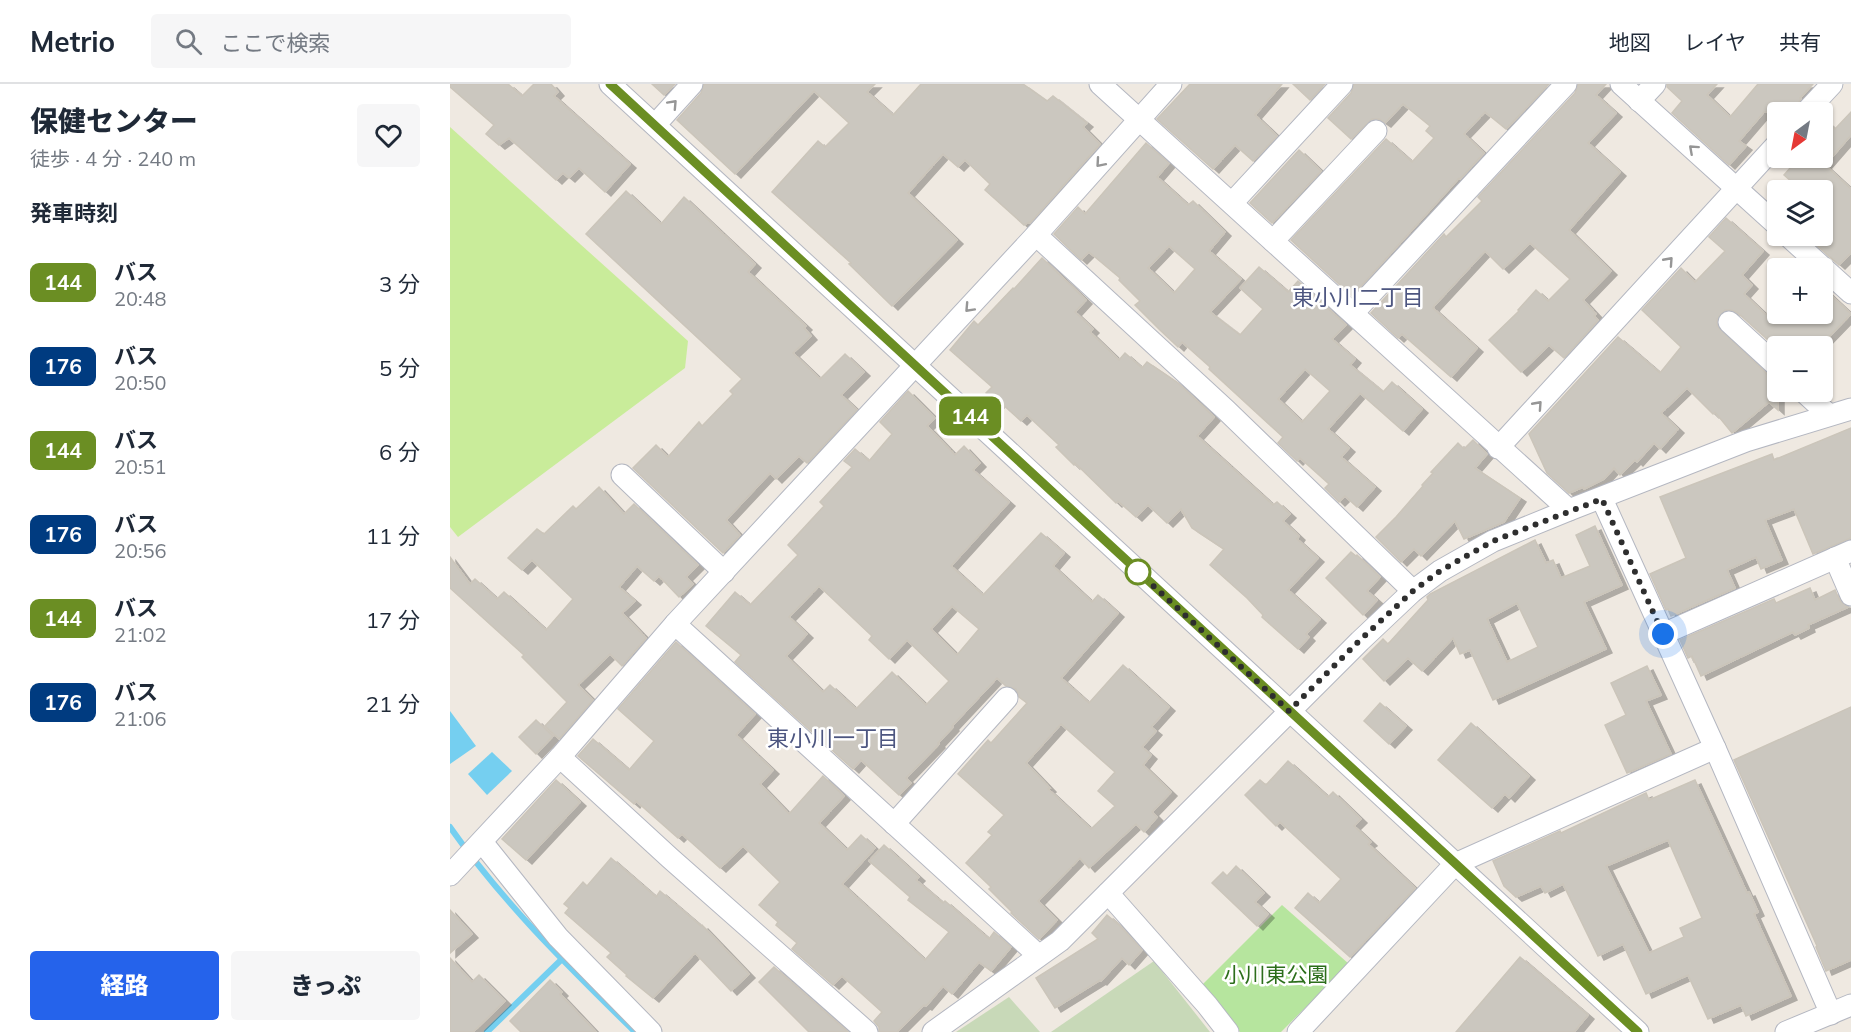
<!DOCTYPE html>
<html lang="ja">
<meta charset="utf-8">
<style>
:root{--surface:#fff;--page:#f6f6f7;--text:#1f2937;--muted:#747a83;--line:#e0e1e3;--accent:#2563eb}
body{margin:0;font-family:Mulish,"Noto Sans JP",sans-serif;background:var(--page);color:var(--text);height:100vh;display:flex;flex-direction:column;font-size:22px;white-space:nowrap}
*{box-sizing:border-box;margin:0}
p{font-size:20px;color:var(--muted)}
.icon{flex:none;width:33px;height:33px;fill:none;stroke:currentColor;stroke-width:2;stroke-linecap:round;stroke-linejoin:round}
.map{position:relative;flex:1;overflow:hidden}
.panel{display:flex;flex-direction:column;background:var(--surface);width:450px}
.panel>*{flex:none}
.badge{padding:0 12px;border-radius:9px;font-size:21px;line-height:39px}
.needle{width:39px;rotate:212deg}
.controls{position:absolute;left:1317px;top:18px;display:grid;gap:12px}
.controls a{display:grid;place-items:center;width:66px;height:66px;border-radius:6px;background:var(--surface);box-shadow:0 2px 4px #0004;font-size:30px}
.you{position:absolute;width:30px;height:30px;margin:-15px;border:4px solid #fff;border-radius:50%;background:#1a73e8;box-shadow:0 0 0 9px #1a73e833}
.map>.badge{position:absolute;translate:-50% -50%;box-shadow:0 0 0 3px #fff}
h2{padding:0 30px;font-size:22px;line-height:54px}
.round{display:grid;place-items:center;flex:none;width:63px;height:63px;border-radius:6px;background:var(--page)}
.head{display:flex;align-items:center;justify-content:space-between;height:102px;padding:0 30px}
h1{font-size:28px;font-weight:800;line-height:45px}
.action{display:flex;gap:12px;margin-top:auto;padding:12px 30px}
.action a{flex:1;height:69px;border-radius:6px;background:var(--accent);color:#fff;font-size:24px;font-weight:800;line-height:69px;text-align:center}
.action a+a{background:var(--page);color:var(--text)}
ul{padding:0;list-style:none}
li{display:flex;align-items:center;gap:18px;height:84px;padding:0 30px}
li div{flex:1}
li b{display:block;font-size:22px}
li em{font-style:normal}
li .badge{min-width:66px;font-weight:700;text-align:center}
header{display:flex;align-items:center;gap:36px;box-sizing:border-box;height:84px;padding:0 30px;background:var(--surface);border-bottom:2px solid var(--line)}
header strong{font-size:28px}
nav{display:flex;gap:33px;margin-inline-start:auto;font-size:21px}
.search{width:420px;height:54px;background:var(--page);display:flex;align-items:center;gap:15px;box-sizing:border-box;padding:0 21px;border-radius:6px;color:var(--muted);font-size:22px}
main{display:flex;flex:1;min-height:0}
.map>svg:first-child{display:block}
</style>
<header>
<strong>Metrio</strong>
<div class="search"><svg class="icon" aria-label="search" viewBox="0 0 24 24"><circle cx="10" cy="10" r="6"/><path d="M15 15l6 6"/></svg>ここで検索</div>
<nav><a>地図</a><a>レイヤ</a><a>共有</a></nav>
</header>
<main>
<section class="panel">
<div class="head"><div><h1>保健センター</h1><p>徒歩 · 4 分 · 240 m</p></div><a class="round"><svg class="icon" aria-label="heart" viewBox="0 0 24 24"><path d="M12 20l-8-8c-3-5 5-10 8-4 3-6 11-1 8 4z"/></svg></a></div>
<h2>発車時刻</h2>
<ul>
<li><span class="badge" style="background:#6b8e23;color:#fff">144</span><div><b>バス</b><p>20:48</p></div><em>3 分</em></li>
<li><span class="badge" style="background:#003b80;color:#fff">176</span><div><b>バス</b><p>20:50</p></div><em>5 分</em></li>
<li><span class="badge" style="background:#6b8e23;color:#fff">144</span><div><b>バス</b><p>20:51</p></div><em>6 分</em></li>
<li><span class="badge" style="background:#003b80;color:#fff">176</span><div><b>バス</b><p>20:56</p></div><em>11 分</em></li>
<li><span class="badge" style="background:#6b8e23;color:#fff">144</span><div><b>バス</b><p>21:02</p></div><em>17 分</em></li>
<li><span class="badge" style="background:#003b80;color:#fff">176</span><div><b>バス</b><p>21:06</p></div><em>21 分</em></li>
</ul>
<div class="action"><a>経路</a><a>きっぷ</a></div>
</section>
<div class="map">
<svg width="1401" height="948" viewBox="0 0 1401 948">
<defs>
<filter id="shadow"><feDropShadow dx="6" dy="4" stdDeviation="0" flood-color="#0004"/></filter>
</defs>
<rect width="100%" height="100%" fill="#efe9e1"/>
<polygon fill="#b6e59e" points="832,821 899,880 831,948 790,948 753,900"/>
<g fill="#c8d9b8">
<polygon points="704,877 760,948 601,948"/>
<polygon points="559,913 590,948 506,948"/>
</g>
<polygon fill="#c9ec9a" points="0,43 238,257 235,284 8,453 0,443"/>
<g fill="#75cff0">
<polygon points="0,627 26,662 0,680"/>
<polygon points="42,668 62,687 37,711 18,690"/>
</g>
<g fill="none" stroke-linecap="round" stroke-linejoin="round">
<g stroke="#75cff0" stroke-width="6">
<path d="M0 743C53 819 119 883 185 948"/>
<polyline points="37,948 112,875"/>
</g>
</g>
<g fill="#cbc7bf" stroke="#cbc5ba" stroke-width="1.5" fill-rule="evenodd" filter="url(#shadow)">
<polygon points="0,0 58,0 72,12 84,0 101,0 108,8 104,12 180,80 155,108 129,84 119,94 113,89 106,96 59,54 49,61 36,50 44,41 0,3"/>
<polygon points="202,0 225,0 214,11"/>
<polygon points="254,0 425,0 417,8 443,31 471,0 573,0 597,17 603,12 637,39 633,43 650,60 580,139 579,138 574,141 535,106 540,100 515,76 508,83 493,70 458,109 507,156 442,222 399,180 401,179 322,108 368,57 375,63 399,39 364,7 285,90 227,36 251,9"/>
<polygon points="740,0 832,0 805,31 827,52 803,77 785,61 763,85 707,35"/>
<polygon points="843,0 875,0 860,16"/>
<polygon points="904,0 1099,0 1056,45 1035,28 1014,50 1034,69 1010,95 1009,94 902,212 841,156 936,55 962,78 984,54 976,47 980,42 953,20 935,39 929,35 922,35 901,55 878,34 901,9"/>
<polygon points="1128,0 1156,0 1146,11 1166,29 1138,59 1170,88 1119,146 1161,187 1133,216 1146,230 1144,232 1148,236 1114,274 1099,261 1071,288 1039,256 1069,227 1068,226 1086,206 1098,217 1120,195 1080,159 1053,185 1035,167 984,222 983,224 1027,264 1001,293 952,250 948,254 921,229 994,150 996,153 1032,117 1028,113 1125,9"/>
<polygon points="1217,0 1267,0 1257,11 1280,33 1308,0 1363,0 1350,14 1351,15 1344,25 1344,28 1314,28 1289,57 1296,62 1279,81 1222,29 1232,17 1217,3"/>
<polygon points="1401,28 1401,51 1375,81 1401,105 1401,169 1389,181 1356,152 1372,152 1372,106 1351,106 1334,91 1349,74 1372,74 1372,34 1385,45"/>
<path d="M696 59 719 79 707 93 738 121 743 117 775 148 759 167 791 195 760 228 790 251 813 225 790 204 809 183 838 208 848 197 896 241 882 255 905 275 900 281 933 308 942 298 972 325 953 347 910 309 878 345 899 364 891 373 925 403 907 423 895 412 889 418 875 404 879 400 850 374 847 377 828 359 833 353 759 285 760 283 732 258 728 263 711 247 685 221 690 217 669 196 670 194 639 168 631 176 604 150 628 123 635 130ZM719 162 745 185 724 209 698 184ZM855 285 880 307 852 338 828 315Z"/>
<polygon points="849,66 871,87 822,139 800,119"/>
<polygon points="176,107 211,140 234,113 305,180 298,188 356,242 354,244 361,252 343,269 370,295 395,270 414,288 391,311 407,326 357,379 349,372 326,395 320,389 276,436 290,451 273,469 183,384 206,361 218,373 249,338 252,342 283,310 280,307 292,295 136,150"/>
<polygon points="1276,134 1313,167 1292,191 1302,201 1294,210 1315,230 1372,230 1372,203 1401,230 1370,262 1328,262 1328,265 1288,229 1281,226 1275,226 1267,235 1267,242 1319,292 1328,295 1328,326 1319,318 1282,349 1265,328 1263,330 1237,304 1211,329 1228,345 1210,365 1204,359 1187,378 1185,376 1170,391 1164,384 1154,395 1134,405 1133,403 1119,409 1097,389 1079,350 1168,253 1210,289 1231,263 1192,226 1231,184 1245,198 1275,167 1259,153"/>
<polygon points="592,174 636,216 625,228 643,245 640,248 669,276 675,269 692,284 697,278 728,299 764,333 747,352 823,421 827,418 840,430 833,437 849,452 847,455 868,474 838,506 870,535 856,550 859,553 848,565 812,533 813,531 797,514 760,481 774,465 742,444 731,425 717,439 698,421 686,433 668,417 666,419 625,379 624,381 606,363 609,361 577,331 571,337 550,318 548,320 536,309 542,303 500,266 524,237 528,241 563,204 564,205"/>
<path d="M458 307 485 334 477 342 505 371 514 362 530 379 523 386 559 418 501 482 533 511 591 449 614 469 603 482 642 518 648 511 668 529 611 594 639 619 673 581 719 623 701 643 706 647 692 663 701 671 693 681 721 708 702 728 707 733 694 748 686 740 639 784 630 774 588 817 607 836 589 855 561 829 562 828 539 805 541 803 516 779 542 751 538 748 554 731 508 690 538 656 541 659 577 619 569 613 566 605 556 602 547 594 502 642 503 643 488 659 489 660 456 694 461 699 449 711 411 676 403 685 285 578 291 571 256 542 285 508 300 521 348 471 338 461 374 422 370 418 402 383 394 377 405 365 419 377 442 350 430 338ZM369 502 422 552 419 556 439 575 457 556 499 597 476 621 442 588 406 625 380 601 373 608 336 572 357 550 339 533ZM502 522 529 545 507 571 481 545ZM611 640 665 688 648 707 665 722 641 745 598 705 600 704 576 679Z"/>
<polygon points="1401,344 1401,454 1363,470 1344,425 1315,436 1332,476 1311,485 1306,473 1277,486 1285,504 1221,532 1218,525 1216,526 1200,490 1236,474 1210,413 1322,370 1324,376"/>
<polygon points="1023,356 1037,370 1025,384 1070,414 1054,438 1014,455 1005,437 971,472 964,465 951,478 926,453 946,433 973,402 972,401 983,389 981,388 1008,359 1014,365"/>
<polygon points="149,403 174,430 184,420 248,481 236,493 243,500 229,513 209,492 204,497 187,482 169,503 185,517 172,529 196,554 172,582 160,570 128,601 143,616 109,655 95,642 117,618 72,573 74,571 0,504 0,473 20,500 25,495 47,515 54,508 96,546 123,515 82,476 72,486 58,474 87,445 94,450 123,422 126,425"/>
<path d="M1145 442 1172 501 1134 518 1156 565 1043 616 1020 566 1010 570 1003 554 972 587 958 574 934 597 913 575 933 555 938 560 978 516 977 513 980 510 1085 456 1096 479 1103 476 1111 494 1140 482 1126 451ZM1067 519 1088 563 1057 578 1037 535Z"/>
<polygon points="901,468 906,472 907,471 930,493 917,507 927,516 913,531 876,494"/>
<polygon points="1360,504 1365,516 1385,506 1390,517 1398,523 1358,541 1359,544 1345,551 1343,548 1251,592 1242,572 1238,574 1230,556 1324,515 1326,519"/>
<polygon points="226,558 305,630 286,651 323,686 310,700 339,730 373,692 394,712 369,739 397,766 411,751 425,764 392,800 475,876 499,848 458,816 460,813 419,777 434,761 469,793 466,796 493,819 495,817 539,855 544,848 561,863 541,887 529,878 502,910 493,902 476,922 474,921 447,948 429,948 429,943 424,937 432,928 392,892 383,901 342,865 347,859 326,841 328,838 309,821 330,798 293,762 270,784 232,750 228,754 186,717 184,720 128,672 143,655 179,686 204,657 168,625"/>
<polygon points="1197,582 1211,611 1196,617 1221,670 1177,689 1155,641 1176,631 1161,599"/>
<polygon points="930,619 956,642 939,660 914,637"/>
<polygon points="1401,623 1401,876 1376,887 1366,863 1367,862 1284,676"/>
<polygon points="86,636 103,652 86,670 69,653"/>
<polygon points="1021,639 1079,692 1059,714 1055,710 1042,724 988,676"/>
<polygon points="838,677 878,713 883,708 911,735 904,742 921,758 918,760 965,804 900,873 845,824 858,809 869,819 891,795 830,738 826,742 795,711 810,696 816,701"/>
<polygon points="106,696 130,718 76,776 52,755"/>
<path d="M1245 696 1297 809 1299 808 1308 828 1304 830 1341 912 1296 932 1291 921 1258 935 1238 891 1196 910 1173 860 1148 872 1113 800 1095 809 1091 802 1066 813 1054 802 1043 777 1110 747 1111 749 1196 709 1199 716ZM1218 756 1252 834 1230 844 1234 853 1199 869 1156 782Z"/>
<polygon points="161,774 206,813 210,807 251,842 252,841 299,890 281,907 245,869 203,914 176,892 177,891 157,873 161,869 115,829 119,824 114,820 133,798 137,802"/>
<polygon points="786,782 814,809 805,818 818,830 807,842 762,799 773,788 777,792"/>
<polygon points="0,826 22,850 0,869"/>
<polygon points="657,831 670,842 692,866 679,881 672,874 651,897 650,896 605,924 586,894 648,855 642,849"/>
<polygon points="1070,873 1138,931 1124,948 1006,948"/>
<polygon points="0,874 22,898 29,891 55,917 23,948 0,948"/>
<polygon points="324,883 398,948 359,948 309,898"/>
<polygon points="100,896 112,908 110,910 146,948 71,948 60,937"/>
</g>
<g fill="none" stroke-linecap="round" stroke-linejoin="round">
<g stroke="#b4b7c1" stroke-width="23">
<g id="minor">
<polyline points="160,0 1188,948"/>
<polyline points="650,0 1119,426"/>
<polyline points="1171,0 1328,142"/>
<polyline points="1189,17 1205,0"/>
<polyline points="1356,28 1382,0"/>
<polyline points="205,41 242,0"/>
<polyline points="782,119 892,0"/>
<polyline points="586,151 777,327 963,507"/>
<polyline points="1338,152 1401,209"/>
<polyline points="823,157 926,47"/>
<polyline points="903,229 1116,0"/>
<polyline points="1279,238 1328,283"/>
<polyline points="1354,308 1379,331"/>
<polyline points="1048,364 1328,59"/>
<polyline points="172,391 274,488"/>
<polyline points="1152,415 1265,664 1381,930"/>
<polyline points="1385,474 1401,511"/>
<polyline points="225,540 588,871"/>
<polyline points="1213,550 1401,467"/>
<polyline points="110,673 220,774 417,948"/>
<polyline points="444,740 557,614"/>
<polyline points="32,758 108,853 201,948"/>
<polyline points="0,791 110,673 225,540 586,151 721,0"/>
<polyline points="658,809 757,921 778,948"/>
<polyline points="483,948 610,857 910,557 963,507 990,487 1043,457 1119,426 1296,357 1401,325"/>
<polyline points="848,948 1005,780 1265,664"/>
<polyline points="1336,948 1401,921"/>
</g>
</g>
<use href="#minor" stroke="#fff" stroke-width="21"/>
</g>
<defs><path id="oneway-chevron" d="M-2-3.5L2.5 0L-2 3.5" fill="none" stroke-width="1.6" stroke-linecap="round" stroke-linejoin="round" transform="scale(1.5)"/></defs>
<g stroke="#969696">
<use href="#oneway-chevron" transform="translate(223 20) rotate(-47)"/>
<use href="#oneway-chevron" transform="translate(1243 65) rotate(-138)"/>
<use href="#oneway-chevron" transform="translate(650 79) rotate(131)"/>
<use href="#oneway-chevron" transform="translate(1219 177) rotate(-48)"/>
<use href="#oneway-chevron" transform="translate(519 224) rotate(133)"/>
<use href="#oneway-chevron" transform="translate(1088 321) rotate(-48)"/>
</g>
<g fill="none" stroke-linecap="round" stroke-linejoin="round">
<g stroke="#fff" stroke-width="14">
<polyline id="line" points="160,0 1188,948"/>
</g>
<use href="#line" stroke="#6b8e23" stroke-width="9"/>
<polyline stroke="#2e2e2e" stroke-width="6" stroke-dasharray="0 10.8" points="688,488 684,484 839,627 909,557 963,507 990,487 1043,457 1152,415 1213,550"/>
</g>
<circle fill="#fff" stroke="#6b8e23" stroke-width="3" cx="688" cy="488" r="12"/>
<g text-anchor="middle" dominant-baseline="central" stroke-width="5" stroke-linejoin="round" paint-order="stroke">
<g font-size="21" fill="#2c6e1b" stroke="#fff">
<text x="826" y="890">小川東公園</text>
</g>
<g font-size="22" fill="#4d5680" stroke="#fff">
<text x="908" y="213">東小川二丁目</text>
<text x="383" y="654">東小川一丁目</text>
</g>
</g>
</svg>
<div class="controls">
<a><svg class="needle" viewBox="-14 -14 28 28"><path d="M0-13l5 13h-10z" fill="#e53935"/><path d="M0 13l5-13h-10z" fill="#747a83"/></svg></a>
<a><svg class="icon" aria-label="layers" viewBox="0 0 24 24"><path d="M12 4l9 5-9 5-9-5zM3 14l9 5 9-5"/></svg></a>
<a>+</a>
<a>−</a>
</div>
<div class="you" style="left:1213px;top:550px"></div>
<b class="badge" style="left:520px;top:332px;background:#6b8e23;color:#fff">144</b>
</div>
</main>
